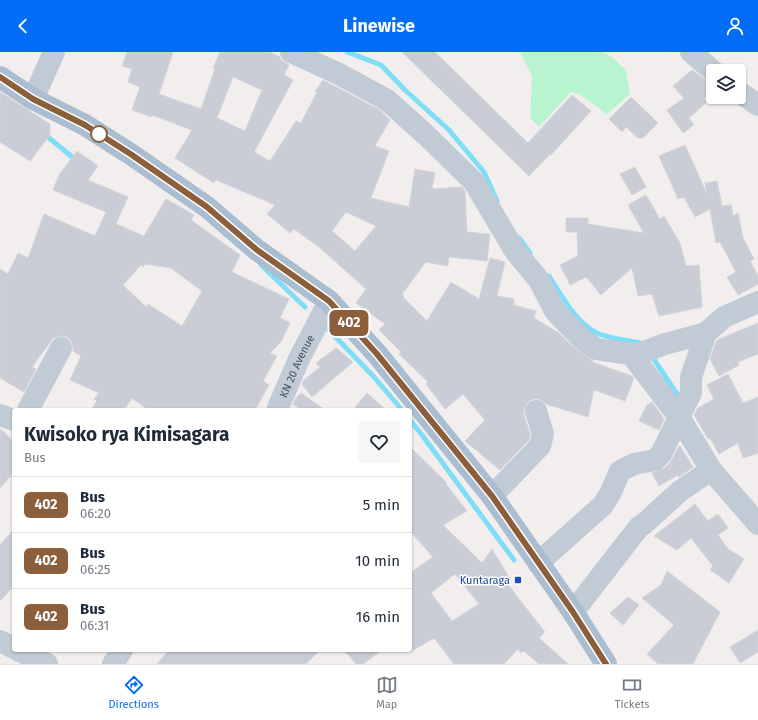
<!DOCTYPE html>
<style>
:root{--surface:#fff;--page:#f6f6f7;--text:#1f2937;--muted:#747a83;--line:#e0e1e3;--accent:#036df7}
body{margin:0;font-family:"Fira Sans",sans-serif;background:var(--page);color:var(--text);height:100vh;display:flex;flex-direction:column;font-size:15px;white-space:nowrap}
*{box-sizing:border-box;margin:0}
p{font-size:13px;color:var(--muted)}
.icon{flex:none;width:22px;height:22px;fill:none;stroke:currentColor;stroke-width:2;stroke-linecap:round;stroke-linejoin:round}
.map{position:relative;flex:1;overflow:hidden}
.details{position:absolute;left:12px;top:356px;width:400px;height:244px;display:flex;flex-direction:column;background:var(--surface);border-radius:4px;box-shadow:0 1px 3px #0004}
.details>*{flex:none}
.badge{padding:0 8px;border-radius:6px;font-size:14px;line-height:26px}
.fabs{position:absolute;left:706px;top:12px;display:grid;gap:8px}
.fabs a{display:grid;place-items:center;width:40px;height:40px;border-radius:4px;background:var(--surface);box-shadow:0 1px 3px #0004;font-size:20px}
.map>.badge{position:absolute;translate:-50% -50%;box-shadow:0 0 0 2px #fff}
.round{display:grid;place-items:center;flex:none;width:42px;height:42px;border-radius:4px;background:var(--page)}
.headline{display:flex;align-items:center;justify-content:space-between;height:68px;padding:0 12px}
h1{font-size:19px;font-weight:700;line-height:30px}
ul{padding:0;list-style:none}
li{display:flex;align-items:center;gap:12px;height:56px;padding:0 12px;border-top:1px solid var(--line)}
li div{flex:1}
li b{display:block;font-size:15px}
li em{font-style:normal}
li .badge{min-width:44px;font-weight:700;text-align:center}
header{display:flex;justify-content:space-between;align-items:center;height:52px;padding:0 12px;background:var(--accent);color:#fff;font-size:18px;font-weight:700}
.tab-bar{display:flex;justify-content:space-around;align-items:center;height:56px;border-top:1px solid var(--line);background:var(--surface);font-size:11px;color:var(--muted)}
.tab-bar a{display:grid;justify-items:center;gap:2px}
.tab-bar .on{color:var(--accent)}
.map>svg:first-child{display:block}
</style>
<header><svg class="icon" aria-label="back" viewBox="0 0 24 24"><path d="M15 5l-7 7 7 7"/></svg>Linewise<svg class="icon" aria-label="person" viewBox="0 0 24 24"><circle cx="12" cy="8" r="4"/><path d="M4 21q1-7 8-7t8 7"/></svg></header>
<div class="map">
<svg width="758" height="612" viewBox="0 0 758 612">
<rect width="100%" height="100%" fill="#f2eeee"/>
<polygon fill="#b8f4cf" points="520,0 602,0 612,5 626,18 630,42 607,62 579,42 571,40 539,75 530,66 532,24"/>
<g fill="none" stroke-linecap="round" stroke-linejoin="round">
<g stroke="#7fdef7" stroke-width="5">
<polyline points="347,0 381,13 405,38 449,78 484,120 497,149"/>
<polyline points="43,81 77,109"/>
<polyline points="519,186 530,201"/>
<polyline points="261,213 305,255"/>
<path d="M549 224C562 244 575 270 597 281 610 287 627 288 640 291L643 294"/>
<polyline points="326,275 374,325 402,358"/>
<polyline points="651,303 681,348"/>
<polyline points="410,368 422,383 514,508"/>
</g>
</g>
<g fill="#cacdd5" stroke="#d2d5db" fill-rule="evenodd">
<path d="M127 0H173L159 42 201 57 215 17 213 16 220 0H269L280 5 281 8 289 13 284 23 293 28 254 100 270 109 296 69 301 71 317 40H315L323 28 380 58 390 68 375 94 389 99 371 146 409 155 415 117 435 121 432 137 462 135 465 139 467 180 490 182 487 209 449 205 448 214 426 210 402 242 404 244 403 245 427 269 451 230 479 247 490 206 505 210 497 244 514 247V253L536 259 534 266 559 281 573 295 593 309 592 310 632 324 634 326 625 349 594 338 588 365 546 352 539 347H532L527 351 524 357V363L530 382 529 388 500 418 465 389 485 368 463 342 445 357 426 332 428 330 399 302 401 300 379 278 385 272 356 251 366 237 319 195 294 177 290 181 267 162 275 153 216 128 214 131 175 106 192 78 152 63 151 65 132 58 140 35 128 30 132 17 122 14ZM233 25 262 38 245 79 217 66ZM346 160 376 174 355 199 332 179Z"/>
<polygon points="402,0 435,0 528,91 572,43 591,59 551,103 550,102 529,124"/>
<polygon points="692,18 707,29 713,36 713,38 704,47 707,50 689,66 694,73 683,81 667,58 684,46 673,34"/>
<polygon points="0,40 50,72 50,83 30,109 0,90"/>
<polygon points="631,45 658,71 643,86 638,86 626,75 622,80 609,67"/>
<polygon points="685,93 707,142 705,131 717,129 722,154 731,153 733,164 738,161 743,186 754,207 750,209 758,224 758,232 738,243 727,225 736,220 720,190 716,191 710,157 695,165 684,145 678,147 659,104"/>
<path d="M77 99 98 114 88 128 128 145 116 172 144 184 166 147 194 163 191 168 240 203 232 220 289 247 280 266 290 271 281 290 270 301 277 304 263 329 269 333 255 358H148L132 346 124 358H91L97 349 94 347 99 341 70 328 81 304 73 299V295L71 289 67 285 61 284 53 286 32 315 36 317 24 340 0 326V217L8 222 18 201 28 206 44 162 95 184 106 160 53 138 59 123ZM145 212 171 216 202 239 182 274 148 252 146 255 123 233 141 213 143 215Z"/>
<polygon points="635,115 646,135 632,143 620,122"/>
<polygon points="646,143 660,167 664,164 680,191 686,214 699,213 702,255 659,264 652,242 638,244 632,216 601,243 586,225 570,233 560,213 578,204 577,180 566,180 566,166 588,166 588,172 644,181 628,153"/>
<polygon points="758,271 758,302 738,310 739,313 719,324 710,307 717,288"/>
<polygon points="336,296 353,310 312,345 302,332 303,329 320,315 316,311"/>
<polygon points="728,322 743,351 758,345 758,401 743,406 738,391 719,402 710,386 708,387 694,363 698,356 714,347 707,333"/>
<polygon points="301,341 325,358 301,358 293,352 296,346"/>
<polygon points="367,341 386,358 353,358"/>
<polygon points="652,350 664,367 659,378 639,369 647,353"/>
<polygon points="0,377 14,389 14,420 0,436"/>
<polygon points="679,394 680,394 693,415 679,425 678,423 659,434 652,421 663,417 670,411"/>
<path d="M410 395 447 431 446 432 467 459 443 473 482 511 492 497 510 527 506 529 519 547 545 580 539 586 568 612H539L524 599 521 601 518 597 504 612H454L434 586 410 600V521L433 505 410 479ZM455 522 479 552 452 569 431 541Z"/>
<polygon points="695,452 708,469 718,462 728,476 718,483 728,497 744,507 729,531 710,518 713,514 691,486 677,498 654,484"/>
<polygon points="14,477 14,534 0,549 0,493"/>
<polygon points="667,519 720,560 693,612 658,612 647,602 674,573 642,546 661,533"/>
<polygon points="628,545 639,553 623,573 610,561"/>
<polygon points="758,578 758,600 740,611 730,595"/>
<polygon points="169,598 320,598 306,612 157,612"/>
<polygon points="344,598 382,598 363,612 356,612"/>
</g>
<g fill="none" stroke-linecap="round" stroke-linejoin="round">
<g stroke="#c0cbd6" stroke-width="22">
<polyline points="291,0 337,21 387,48 426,83 474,130 515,199 539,228 555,259 582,287 596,297 631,302 641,301 665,292 706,281 724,265 758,250"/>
<polyline points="691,0 713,19"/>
<polyline points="739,40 758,53"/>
<polyline points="33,47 54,0"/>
<polyline points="631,302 679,365 711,418 758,472"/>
<polyline points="28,358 61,296"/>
<path id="s1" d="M277 358 299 307 329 249"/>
<polyline points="0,363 14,368"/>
<polyline points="492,444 540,394 543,382 536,359"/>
<polyline points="538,511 603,453 610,442 620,419 634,412 655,408 661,402 691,341 691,325 706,281"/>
<polyline points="573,560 639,475 645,471 680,439 711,418"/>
<polyline points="0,589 14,596"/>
<polyline points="18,598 47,612"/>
<polyline points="113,612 122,598"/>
</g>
<polyline stroke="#abbed1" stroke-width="22" points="0,25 33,47 85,73 132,103 207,155 257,198 329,249 377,302 492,444 573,560 606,612"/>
</g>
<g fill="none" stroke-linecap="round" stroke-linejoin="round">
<g stroke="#fff" stroke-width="9">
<polyline id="line" points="0,25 33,47 85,73 132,103 207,155 257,198 329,249 377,302 492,444 573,560 606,612"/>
</g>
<use href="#line" stroke="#8b5e3c" stroke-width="6"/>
</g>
<circle fill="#fff" stroke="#8b5e3c" stroke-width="2" cx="99" cy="82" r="8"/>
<rect fill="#1a4fb4" stroke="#fff" stroke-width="1.5" x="514" y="524" width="8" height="8" rx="2"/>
<g text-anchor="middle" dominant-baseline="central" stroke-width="3" stroke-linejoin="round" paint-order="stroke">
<g font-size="11" fill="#44525f" stroke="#fff">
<text stroke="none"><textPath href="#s1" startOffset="48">KN 20 Avenue</textPath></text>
</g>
<g font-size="11" fill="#164399" stroke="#fff" text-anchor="end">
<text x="510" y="528">Kuntaraga</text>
</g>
</g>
</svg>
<div class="fabs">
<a><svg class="icon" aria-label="layers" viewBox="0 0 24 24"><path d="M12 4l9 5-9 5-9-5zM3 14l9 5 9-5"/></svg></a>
</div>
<b class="badge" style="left:349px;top:271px;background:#8b5e3c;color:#fff">402</b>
<section class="details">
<div class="headline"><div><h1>Kwisoko rya Kimisagara</h1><p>Bus</p></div><a class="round"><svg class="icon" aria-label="heart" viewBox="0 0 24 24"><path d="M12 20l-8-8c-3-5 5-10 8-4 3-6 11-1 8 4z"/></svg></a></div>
<ul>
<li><span class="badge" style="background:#8b5e3c;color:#fff">402</span><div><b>Bus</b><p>06:20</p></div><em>5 min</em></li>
<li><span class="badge" style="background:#8b5e3c;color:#fff">402</span><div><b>Bus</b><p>06:25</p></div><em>10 min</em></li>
<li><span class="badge" style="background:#8b5e3c;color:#fff">402</span><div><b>Bus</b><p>06:31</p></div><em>16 min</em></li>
</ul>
</section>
</div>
<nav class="tab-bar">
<a class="on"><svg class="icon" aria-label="directions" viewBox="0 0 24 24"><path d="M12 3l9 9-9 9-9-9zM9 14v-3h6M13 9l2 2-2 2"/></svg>Directions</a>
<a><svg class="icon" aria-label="map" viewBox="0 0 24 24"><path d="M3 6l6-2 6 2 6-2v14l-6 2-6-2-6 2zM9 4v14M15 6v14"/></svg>Map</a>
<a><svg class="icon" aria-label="tickets" viewBox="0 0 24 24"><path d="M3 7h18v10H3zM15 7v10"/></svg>Tickets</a>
</nav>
